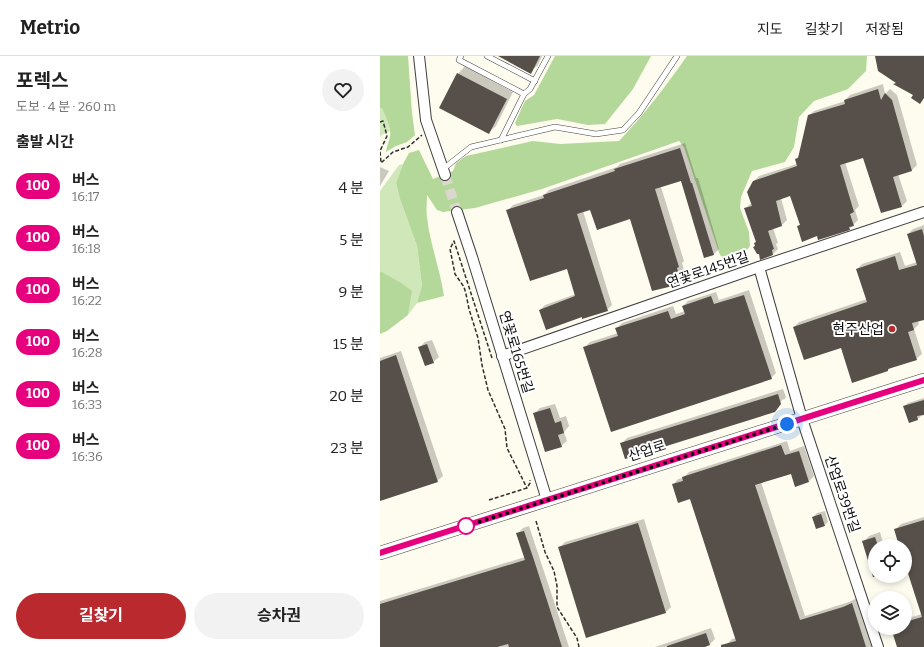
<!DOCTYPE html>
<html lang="ko">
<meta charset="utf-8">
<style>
:root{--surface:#fff;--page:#f2f2f2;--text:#222;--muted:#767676;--line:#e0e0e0;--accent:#b9292d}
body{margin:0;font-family:Bitter,"Noto Sans KR",serif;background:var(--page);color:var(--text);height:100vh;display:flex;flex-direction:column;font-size:15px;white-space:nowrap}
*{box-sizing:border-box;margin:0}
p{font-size:13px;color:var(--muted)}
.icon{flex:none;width:22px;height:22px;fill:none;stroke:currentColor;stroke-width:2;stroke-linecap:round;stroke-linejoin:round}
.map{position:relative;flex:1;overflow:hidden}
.details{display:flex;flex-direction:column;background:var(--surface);width:380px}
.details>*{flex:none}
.badge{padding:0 8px;border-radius:13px;font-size:14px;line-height:26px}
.tools{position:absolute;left:488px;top:483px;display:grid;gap:8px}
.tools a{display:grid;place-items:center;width:44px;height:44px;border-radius:50%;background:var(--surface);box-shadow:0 2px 6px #0003;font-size:20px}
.you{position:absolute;width:20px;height:20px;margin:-10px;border:3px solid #fff;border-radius:50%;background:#1a73e8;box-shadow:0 0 0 6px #1a73e833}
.map>.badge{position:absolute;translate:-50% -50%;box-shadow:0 0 0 2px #fff}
h2{padding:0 16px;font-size:15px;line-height:36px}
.round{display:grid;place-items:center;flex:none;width:42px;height:42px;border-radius:21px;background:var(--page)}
.head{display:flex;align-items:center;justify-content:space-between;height:68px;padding:0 16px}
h1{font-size:19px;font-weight:700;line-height:30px}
.primary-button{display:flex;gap:8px;margin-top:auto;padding:8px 16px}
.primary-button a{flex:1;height:46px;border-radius:24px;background:var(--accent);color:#fff;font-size:16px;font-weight:700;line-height:46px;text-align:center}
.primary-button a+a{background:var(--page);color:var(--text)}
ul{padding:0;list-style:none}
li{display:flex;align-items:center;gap:12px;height:52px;padding:0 16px}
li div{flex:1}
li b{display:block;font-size:15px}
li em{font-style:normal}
li .badge{min-width:44px;font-weight:700;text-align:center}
header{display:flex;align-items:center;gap:24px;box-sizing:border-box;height:56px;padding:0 20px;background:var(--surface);border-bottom:1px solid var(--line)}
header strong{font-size:19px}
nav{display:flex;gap:22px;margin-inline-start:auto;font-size:14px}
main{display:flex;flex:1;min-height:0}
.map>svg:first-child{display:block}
</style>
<header>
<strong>Metrio</strong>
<nav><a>지도</a><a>길찾기</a><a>저장됨</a></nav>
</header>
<main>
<section class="details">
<div class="head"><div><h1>포렉스</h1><p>도보 · 4 분 · 260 m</p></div><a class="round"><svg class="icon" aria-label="heart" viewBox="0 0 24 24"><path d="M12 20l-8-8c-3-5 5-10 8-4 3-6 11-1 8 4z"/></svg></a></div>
<h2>출발 시간</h2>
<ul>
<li><span class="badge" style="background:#e6007e;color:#fff">100</span><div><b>버스</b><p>16:17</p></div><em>4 분</em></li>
<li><span class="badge" style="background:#e6007e;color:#fff">100</span><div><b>버스</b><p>16:18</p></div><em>5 분</em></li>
<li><span class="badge" style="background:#e6007e;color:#fff">100</span><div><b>버스</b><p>16:22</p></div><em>9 분</em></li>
<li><span class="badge" style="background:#e6007e;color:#fff">100</span><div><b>버스</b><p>16:28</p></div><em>15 분</em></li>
<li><span class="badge" style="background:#e6007e;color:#fff">100</span><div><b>버스</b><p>16:33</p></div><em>20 분</em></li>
<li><span class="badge" style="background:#e6007e;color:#fff">100</span><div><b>버스</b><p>16:36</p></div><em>23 분</em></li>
</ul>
<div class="primary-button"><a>길찾기</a><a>승차권</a></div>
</section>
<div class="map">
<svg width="544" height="591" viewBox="0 0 544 591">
<rect width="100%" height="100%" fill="#fefcee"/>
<g fill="#d0e8b9">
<polygon points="0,52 2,52 7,63 10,75 2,79 0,81"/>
<polygon points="23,108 16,127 20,143 37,190 42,229 37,247 28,259 31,235 0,215 0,135 19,109"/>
</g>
<g fill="#b4d899">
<path d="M0 0H28L32 57 35 79 27 86 16 90 6 96C7 89 9 86 10 80 12 74 5 59 2 52H0Z"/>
<polygon points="175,0 271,0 253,33 225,68 208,69 177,63 137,70 135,67 145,45 154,39"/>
<path d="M307 0H487L486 15 468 33 434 45 419 61 414 91 405 106 372 115 361 141 360 152 369 176 370 190 363 199 346 204 340 199 304 91 299 85 162 133 95 152 63 156 57 154 47 139C47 146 46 153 47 161 50 188 60 213 64 240L37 247 42 229 37 190 20 143 16 127 23 108 29 97 39 94 53 123 73 115 76 107 86 100 153 85 180 88 239 85C264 59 286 30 307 0Z"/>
<polygon points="0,215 21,227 32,235 28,259 7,275 0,278"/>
</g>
<g fill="#0003">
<polygon points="122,0 162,0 158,9 150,16"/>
<polygon points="85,10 133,36 116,70 108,77 78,18"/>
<polygon points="503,28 505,38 510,33 517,39 537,109 532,114 518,118 527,145 522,150 483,100 465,106 479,150 475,154 478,164 469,173 438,179 418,170 421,168 410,138 401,142 407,164 402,169 393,172 398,187 396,188 398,193 393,198 377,186 365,153 370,148 372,147 373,126 379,120 417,108 416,103 420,99 428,60 434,55 465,45 465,44 470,39"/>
<polygon points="305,87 316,122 318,122 339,193 334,198 325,201 301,124 281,131 304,205 302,207 306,222 301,227 273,234 250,162 211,152 203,155 232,249 227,254 202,259 160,254 165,249 196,238 187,211 128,154 133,149 164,139 169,134 237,111 240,108"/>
<polygon points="0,111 9,115 0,130"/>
<polygon points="544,169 544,263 538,265 539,268 534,273 542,298 536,303 511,311 508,314 462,291 414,271 419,266 487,243 477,213 482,208 520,196 525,210 537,206 528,178 533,173"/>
<polygon points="369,234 396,317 391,322 205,291 210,286 238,277 237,272 242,267 293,250 296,258 305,255 303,250 308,245 336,236 339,244"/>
<polygon points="52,284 59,301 53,306 39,292 45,286"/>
<polygon points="21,295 63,420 57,425 0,444 0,302"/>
<polygon points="403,333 406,341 404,344 403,343 397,351 241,388 247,382"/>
<polygon points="544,342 544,358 541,358 541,360 538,363 529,366 524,350 528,347"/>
<polygon points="175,348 180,362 186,360 189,370 184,376 187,385 181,390 154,358 160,352"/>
<polygon points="407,385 410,395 424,390 434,420 429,425 411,417 381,426 425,560 469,546 477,542 492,591 348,591 347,588 352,583 356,582 310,442 293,429 298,423 303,422 309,416"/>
<polygon points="445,455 448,466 445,469 433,461 437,457"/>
<polygon points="544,461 544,591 518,591 512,572 525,572 525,563 542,558 525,505 525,490 520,490 515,474 521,468"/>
<polygon points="264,463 291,551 285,557 179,492 185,486"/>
<polygon points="149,470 189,591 0,591 0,545 145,501 137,478 143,472"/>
<polygon points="500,476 504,490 495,490 495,507 484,485 489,480"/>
<polygon points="331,572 335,583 329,589 322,591 275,591"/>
</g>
<g fill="#564f4a">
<polygon points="118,0 160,0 151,18"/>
<polygon points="495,0 544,0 544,42 540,48 531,42 533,39 513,28 516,27 498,15"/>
<polygon points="77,17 127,43 109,78 59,52"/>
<polygon points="498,33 501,44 505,37 512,44 532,115 513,121 522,151 501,157 483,102 460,109 474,156 470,158 474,170 469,171 470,174 438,184 437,180 422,186 417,170 420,169 410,140 396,145 402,170 388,175 394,193 392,194 393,199 380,204 379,198 377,198 373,191 375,190 374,187 376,186 364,152 372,150 367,136 373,125 417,110 415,103 418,102 428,59 465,48 464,44"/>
<polygon points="300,92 311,127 312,127 334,199 324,202 301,125 275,133 299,211 297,212 301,228 272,235 250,163 217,174 210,154 197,158 228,255 202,263 202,261 166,274 159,254 195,240 187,213 150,225 126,154 164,142 163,139 235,115 234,113"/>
<polygon points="542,173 544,180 544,264 532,267 534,274 528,276 537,304 508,313 508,315 472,327 461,292 424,304 413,271 487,246 476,213 515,200 519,214 537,209 527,178"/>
<polygon points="364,239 392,323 231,376 203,291 238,280 235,272 288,255 291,263 305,258 302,250 331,240 334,248"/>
<polygon points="47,288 54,307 45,310 38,291"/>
<polygon points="16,299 58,426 0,445 0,305"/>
<polygon points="398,338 401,348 395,356 245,403 240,387"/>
<polygon points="544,344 544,359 537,360 538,364 529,367 523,350"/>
<polygon points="170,352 175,367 181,365 184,377 178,379 182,391 165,396 153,357"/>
<polygon points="401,389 405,399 419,395 429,426 415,431 411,418 375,429 420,564 463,551 472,547 486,591 341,591 341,589 356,585 310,443 298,447 292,428 303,425 302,421"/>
<polygon points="441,458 445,470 436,473 432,461"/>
<polygon points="544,464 544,591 517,591 511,572 525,572 525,566 542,561 525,508 525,490 519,490 514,473"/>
<polygon points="258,467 286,557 206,582 178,491"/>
<polygon points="144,475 153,501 182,591 129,591 128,588 117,591 0,591 0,548 145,504 136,477"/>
<polygon points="495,481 498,490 495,490 495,521 493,521 482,485"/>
<polygon points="326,577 330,589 325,591 287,591 287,590"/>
</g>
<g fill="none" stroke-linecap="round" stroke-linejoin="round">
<polyline stroke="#dad8cc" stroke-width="10" stroke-dasharray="10 5" stroke-linecap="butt" points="65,119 77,156"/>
<g stroke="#404040" stroke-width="6">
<g id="service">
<polyline points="81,0 79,4 144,38"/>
<polyline points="107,0 155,25"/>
<polyline points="121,84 144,38 150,33 168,0"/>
<polyline points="63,113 91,91 175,71 216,78 243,74 259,57 297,0"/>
</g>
</g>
<g stroke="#404040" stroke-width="12">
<g id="minor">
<polyline points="39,0 46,64 65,119"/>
<polyline points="77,156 92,201 167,444"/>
<polyline points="379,211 422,363 498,591"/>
<polyline points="122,300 379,211 544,156"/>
</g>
</g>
<g stroke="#404040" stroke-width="14">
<polyline id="tertiary" points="0,497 544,324"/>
</g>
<g stroke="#2f2f2f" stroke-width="1.5" stroke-dasharray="4 2" stroke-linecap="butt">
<polyline points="0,66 3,65 7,80 0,95 1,107 13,96 28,91 42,79"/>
<polyline points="112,302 74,185 70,193 75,218 84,231 86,238 89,253 98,282 102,309 108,334 125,373 127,392 147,432"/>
<polyline points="109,444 147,432 150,427 150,424"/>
<polyline points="156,465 165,496 174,515 177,530 177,551 197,582 199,591"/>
</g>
<use href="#service" stroke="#fff" stroke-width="5"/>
<use href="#minor" stroke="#fff" stroke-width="10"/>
<use href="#tertiary" stroke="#fff" stroke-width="13"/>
</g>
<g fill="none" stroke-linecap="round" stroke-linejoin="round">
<g stroke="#fff" stroke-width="9">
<polyline id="line" points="0,497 544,324"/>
</g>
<use href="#line" stroke="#e6007e" stroke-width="6"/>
<polyline stroke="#0d0d0d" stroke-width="4" stroke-dasharray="0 7.2" points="86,470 407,368"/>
</g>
<circle fill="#b9292d" stroke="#fff" stroke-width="1.5" cx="512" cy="273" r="4"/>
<circle fill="#fff" stroke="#e6007e" stroke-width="2" cx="86" cy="470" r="8"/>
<g text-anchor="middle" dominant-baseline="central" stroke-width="4" stroke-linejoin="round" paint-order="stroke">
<g font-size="14" fill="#0d0d0d" stroke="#fff">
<text transform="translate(328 214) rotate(-19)">연꽃로145번길</text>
<text transform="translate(136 296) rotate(73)">연꽃로165번길</text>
<text transform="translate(267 395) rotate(-18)">산업로</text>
<text transform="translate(462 438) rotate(71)">산업로39번길</text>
</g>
<g font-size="14" fill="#0d0d0d" stroke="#fff" text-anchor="end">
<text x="504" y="273">현주산업</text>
</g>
</g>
</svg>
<div class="tools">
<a><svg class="icon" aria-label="locate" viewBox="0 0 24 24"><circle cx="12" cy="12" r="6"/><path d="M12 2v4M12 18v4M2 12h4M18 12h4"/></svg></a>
<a><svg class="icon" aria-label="layers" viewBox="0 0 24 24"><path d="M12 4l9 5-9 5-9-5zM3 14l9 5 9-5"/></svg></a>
</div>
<div class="you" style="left:407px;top:368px"></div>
</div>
</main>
